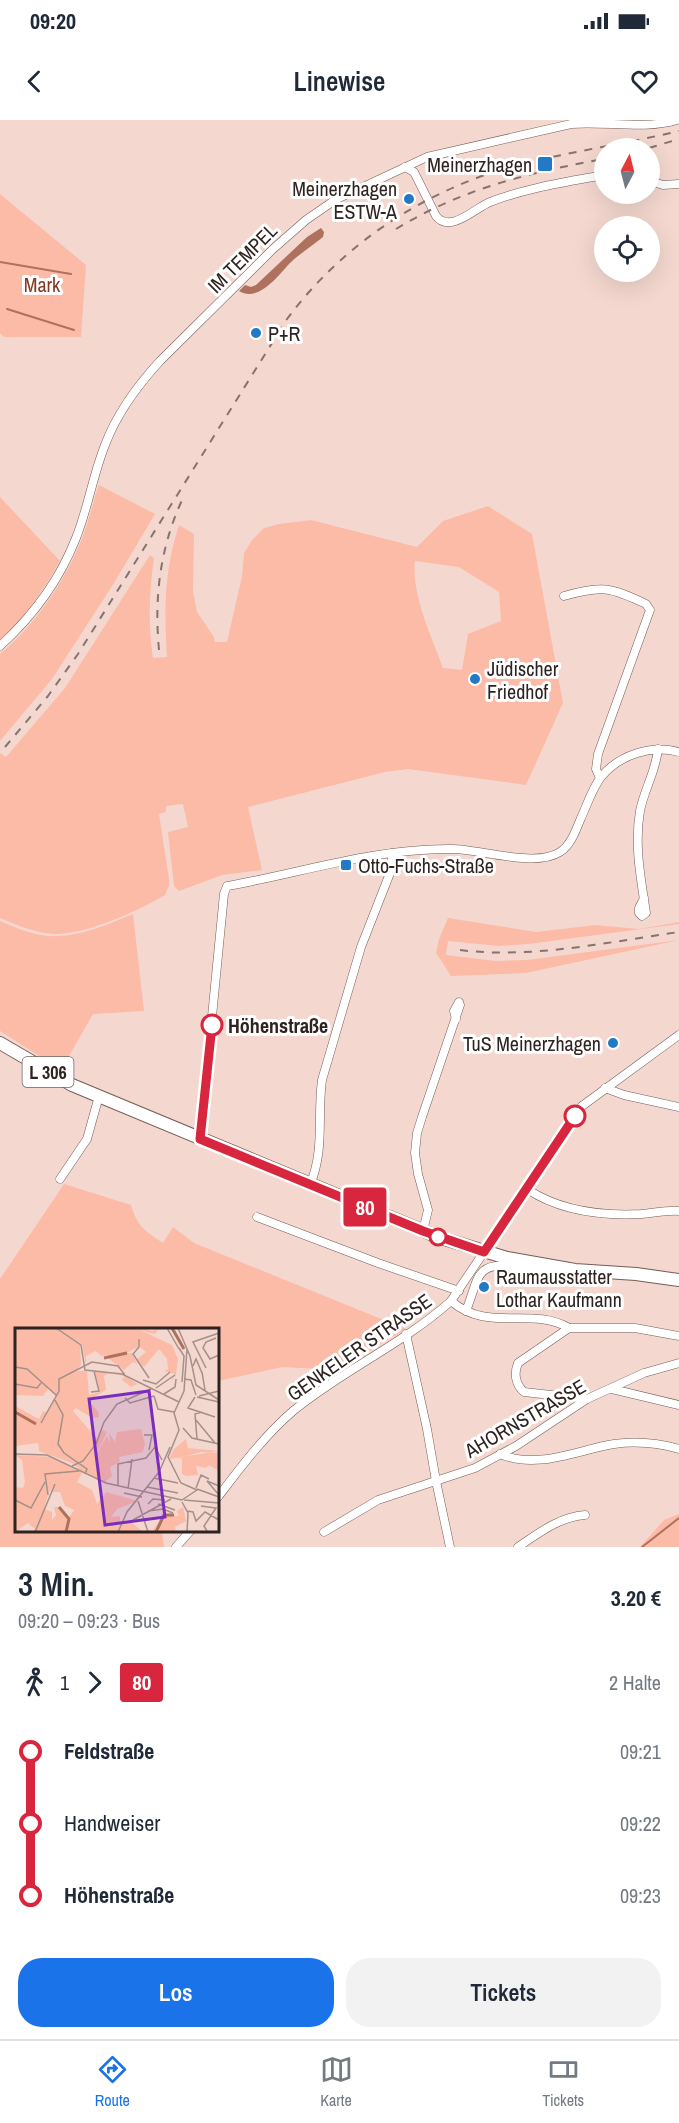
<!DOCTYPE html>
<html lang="de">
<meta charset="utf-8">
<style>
:root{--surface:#fff;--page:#f2f2f3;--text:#1f2937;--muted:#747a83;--line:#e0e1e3;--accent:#1a73e8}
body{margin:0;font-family:"Archivo Narrow",sans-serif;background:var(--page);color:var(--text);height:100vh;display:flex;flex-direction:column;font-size:22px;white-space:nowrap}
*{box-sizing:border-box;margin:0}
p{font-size:20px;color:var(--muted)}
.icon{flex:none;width:33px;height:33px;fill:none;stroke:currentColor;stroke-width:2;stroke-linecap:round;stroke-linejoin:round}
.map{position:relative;height:1427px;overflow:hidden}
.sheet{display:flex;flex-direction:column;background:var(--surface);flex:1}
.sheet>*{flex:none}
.badge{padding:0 12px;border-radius:4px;font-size:21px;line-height:39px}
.needle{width:39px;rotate:7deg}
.controls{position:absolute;left:594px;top:18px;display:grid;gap:12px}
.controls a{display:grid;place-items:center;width:66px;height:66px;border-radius:50%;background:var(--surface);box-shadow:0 6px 24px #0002;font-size:30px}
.map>.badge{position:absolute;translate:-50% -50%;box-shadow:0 0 0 3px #fff}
.legs{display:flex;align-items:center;gap:9px;height:66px;padding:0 18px;font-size:20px}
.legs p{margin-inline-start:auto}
.head{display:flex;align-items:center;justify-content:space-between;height:102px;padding:0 18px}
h1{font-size:33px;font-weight:600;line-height:45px}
.action{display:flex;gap:12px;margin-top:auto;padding:12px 18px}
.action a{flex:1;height:69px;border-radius:24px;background:var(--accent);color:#fff;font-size:24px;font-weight:600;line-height:69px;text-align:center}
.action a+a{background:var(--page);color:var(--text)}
ul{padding:0 18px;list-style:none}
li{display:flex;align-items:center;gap:21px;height:72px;font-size:22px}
li i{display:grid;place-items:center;width:9px;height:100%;margin:0 8px;background:currentColor}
li i::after{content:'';width:15px;height:15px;margin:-8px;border:4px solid;border-radius:50%;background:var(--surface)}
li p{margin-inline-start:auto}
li:first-child i{background:linear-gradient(#0000 50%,currentColor 0)}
li:last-child i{background:linear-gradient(currentColor 50%,#0000 0)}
.status{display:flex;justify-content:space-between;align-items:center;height:42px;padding:0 30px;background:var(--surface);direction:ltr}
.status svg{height:16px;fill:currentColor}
header{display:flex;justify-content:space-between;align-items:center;height:78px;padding:0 18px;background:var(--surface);font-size:27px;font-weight:600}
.tab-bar{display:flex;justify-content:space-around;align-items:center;height:84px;border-top:2px solid var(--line);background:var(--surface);font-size:16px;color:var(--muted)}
.tab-bar a{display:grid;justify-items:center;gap:3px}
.tab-bar .selected{color:var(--accent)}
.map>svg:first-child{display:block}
</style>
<div class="status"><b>09:20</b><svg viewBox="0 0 49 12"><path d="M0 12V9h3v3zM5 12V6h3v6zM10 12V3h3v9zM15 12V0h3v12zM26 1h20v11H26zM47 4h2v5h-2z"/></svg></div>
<header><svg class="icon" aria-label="back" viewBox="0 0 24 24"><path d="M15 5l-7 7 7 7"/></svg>Linewise<svg class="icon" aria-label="heart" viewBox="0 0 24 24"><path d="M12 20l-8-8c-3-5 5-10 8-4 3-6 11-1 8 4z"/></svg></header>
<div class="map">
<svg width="679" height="1427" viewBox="0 0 679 1427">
<rect width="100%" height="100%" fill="#f4d8cf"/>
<g fill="#fcbba7" fill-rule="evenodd">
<polygon points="0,74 86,145 81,217 4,217 0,213"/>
<path d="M99 365 155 394 114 463 52 559 0 621V534C37 503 67 459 84 413 90 397 93 381 99 365Z"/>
<path d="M0 377 60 441C43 471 25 497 0 520Z"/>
<path d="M488 386 532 414 563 583 526 665 408 649 385 652 248 687 262 750 222 755 179 771 174 766 168 712 188 707 183 684 166 686V692L159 694 169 759V766L165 775C138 791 85 815 54 814 35 813 17 805 0 798V633L6 637 65 568 150 435 154 438C149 472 148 504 153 538L167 537C164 490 164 451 179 405L194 414 193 471 197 492 214 517 215 522H227L242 456 244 433 252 420 264 408 279 404 311 400 417 427 443 401ZM415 441 459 447 499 472 501 501 468 514 462 550 443 548C432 517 411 474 415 441Z"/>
<path d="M133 794 144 891 93 894 61 950 0 911V801C10 805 21 810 32 813 68 823 101 807 133 794Z"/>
<polygon points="448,798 536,812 595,805 639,809 679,802 679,804 529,824 499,826 448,821 446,835 496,841 527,840 679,820 526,853 451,856 436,833 439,819"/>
<path d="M64 1064 131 1085C137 1106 145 1111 163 1123L173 1107 194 1123 406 1209 337 1250 282 1247 218 1261V1210H16V1410L162 1411 164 1427H0V1159Z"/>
<polygon points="679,1394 679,1427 640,1427 664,1400"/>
</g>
<path fill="#ae715e" d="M321 108 324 112 323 117C312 126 299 134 289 144 278 156 258 183 239 171L245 165 251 167 256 165 307 117Z"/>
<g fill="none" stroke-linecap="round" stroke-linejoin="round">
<g stroke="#ae715e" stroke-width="2">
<polyline points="0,142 71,154"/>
<polyline points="7,189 74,210"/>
<polyline points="642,1427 679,1398"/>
</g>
<g stroke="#755d56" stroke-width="9">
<g id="minor">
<path d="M405 47 414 52 436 96C450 114 475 88 490 82 526 68 566 62 604 55"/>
<polyline points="650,61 663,65 679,64"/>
<path d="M564 476C602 465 610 467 646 484L650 490 598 634 596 649 600 658"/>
<path d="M0 526C33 496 60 459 76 418 88 388 93 355 105 325 117 293 137 266 160 241L273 129 306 100 335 80 427 37 571 4C605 1 645 10 677 0"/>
<path d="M644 778 639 788V793L642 796 646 793C641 759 634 725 640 691 644 670 656 651 658 629"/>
<polyline points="605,968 624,975 679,987"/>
<path d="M200 1019 224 774 227 766C301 753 375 728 452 729 480 729 535 748 560 732 571 725 576 710 581 698 587 685 592 669 601 657 620 634 651 625 679 632"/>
<polyline points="60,1059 87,1019 99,976"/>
<path d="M310 1065C325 1029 317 997 322 960L361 827 392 748V733"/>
<path d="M527 1069C560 1091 601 1096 641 1094 654 1093 667 1090 679 1091"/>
<polyline points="257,1097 378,1143 459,1171"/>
<polyline points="423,1111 428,1090 418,1054 415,1033 417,1013 422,997 460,885 459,882 454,891 456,899"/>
<path d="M451 1181C488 1213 531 1186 569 1208"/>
<path d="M466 1191C470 1181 473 1170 477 1160 488 1135 516 1150 537 1152L542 1144"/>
<polyline points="406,1214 427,1309 436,1361 450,1427"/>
<polyline points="612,1269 679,1285"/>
<path d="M587 1279 524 1272C515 1264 514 1253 518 1243L569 1208H635L679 1216"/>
<path d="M500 1334C537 1350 577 1330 614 1324 635 1321 658 1323 679 1329"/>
<path d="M218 1377C241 1347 264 1316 293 1291 343 1250 403 1224 451 1181L582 986 679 915"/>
<polyline points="324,1412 378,1380 475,1348 516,1326 587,1279 644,1253 679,1243"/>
<polyline points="176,1427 191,1410"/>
<path d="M518 1427C539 1413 559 1397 585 1395"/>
</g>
</g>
<g stroke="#755d56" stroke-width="14">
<polyline id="primary" points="0,923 72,965 438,1117 507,1138 575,1150 636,1154 679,1160"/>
</g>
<use href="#minor" stroke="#fff" stroke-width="8"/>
<use href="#primary" stroke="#fff" stroke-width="12"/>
<g stroke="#86736e" stroke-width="2" stroke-dasharray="8 8" stroke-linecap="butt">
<polyline points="649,28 679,19"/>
<path d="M396 109C461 69 531 52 604 39"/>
<path d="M159 530C154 477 160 427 183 378"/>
<path d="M5 627 48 576 78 534 287 199C343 124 423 71 514 46 568 32 624 24 679 11"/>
<path d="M460 830C533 839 607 822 679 812"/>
</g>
</g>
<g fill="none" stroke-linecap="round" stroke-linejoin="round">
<g stroke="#fff" stroke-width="14">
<polyline id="line-1" points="212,905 200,1019 423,1111 484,1132 575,996"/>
</g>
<use href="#line-1" stroke="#d7263d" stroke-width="9"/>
</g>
<g fill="#227ac7" stroke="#fff" stroke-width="2">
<rect x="537" y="36" width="16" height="16" rx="3"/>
<circle cx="409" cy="79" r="6"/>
<circle cx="256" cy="213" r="6"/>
<circle cx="475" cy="559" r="6"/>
<rect x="340" y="739" width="12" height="12" rx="3"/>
<circle cx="613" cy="923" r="6"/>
<circle cx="484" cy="1167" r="6"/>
</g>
<g fill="#fff" stroke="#d7263d" stroke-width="3">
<circle cx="212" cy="905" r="10"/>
<circle cx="575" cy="996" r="10"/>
<circle cx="438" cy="1117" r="8"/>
</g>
<g text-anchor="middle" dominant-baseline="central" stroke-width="6" stroke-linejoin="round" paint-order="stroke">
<rect fill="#fff" stroke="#6d6563" stroke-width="1.5" x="22.5" y="937" width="51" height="30" rx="4.5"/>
<g font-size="18" font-weight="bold" fill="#2e2320">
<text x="48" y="952">L 306</text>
</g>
<g font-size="20" fill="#2e2320" stroke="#fff" text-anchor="start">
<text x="532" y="44" text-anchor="end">Meinerzhagen</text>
<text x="397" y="68" text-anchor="end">Meinerzhagen<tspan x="397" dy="23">ESTW-A</tspan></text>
<text x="268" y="213">P+R</text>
<text x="487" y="548">Jüdischer<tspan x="487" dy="23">Friedhof</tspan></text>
<text x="358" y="745">Otto-Fuchs-Straße</text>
<text x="601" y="923" text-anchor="end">TuS Meinerzhagen</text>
<text x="496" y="1156">Raumausstatter<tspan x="496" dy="23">Lothar Kaufmann</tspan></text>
</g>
<g font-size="20" fill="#2e2320" stroke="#fff">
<text transform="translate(242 138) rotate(-45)">IM TEMPEL</text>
<text transform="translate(359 1227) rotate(-35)">GENKELER STRASSE</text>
<text transform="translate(525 1298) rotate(-30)">AHORNSTRASSE</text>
</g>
<g font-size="20" fill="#85381f" stroke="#fff">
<text x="42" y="164">Mark</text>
</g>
<g font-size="20" font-weight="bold" fill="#2e2320" stroke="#fff" text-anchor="start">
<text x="228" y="905">Höhenstraße</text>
</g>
</g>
<g transform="translate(15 1208)">
<rect width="204" height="204" fill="#f4d8cf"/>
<path d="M0 0H40L65 16 66 37 61 43H72L74 67 85 64 80 44 96 45 105 46 112 49 122 56 116 59 107 52 110 48 94 45 89 48 91 62 73 73 83 83 84 89 77 90 61 80 58 83 83 112 87 102 92 104 81 127 92 108 95 116 94 105 100 114 102 104 126 101 130 116 128 124 104 129 105 134 95 139 97 148 90 154 67 144 59 136 24 123 23 115 0 118V78L24 91 28 83 32 85 41 67 33 61 28 68 0 67ZM41 0H129L137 3 144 0 140 6 125 2 157 17 163 31 161 47 155 55 160 46 149 43 153 41 152 31 144 21 129 39 121 32 131 24 125 19 123 9V19L112 25H117L122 36 118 34 109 42 94 31V27L86 28 81 23 71 28V37L67 16ZM171 111 173 120 204 123 154 131 159 121ZM186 124 204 125V149L202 142 194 137 191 140 181 138 183 147 171 148 167 146V130L154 133ZM0 127 36 129 67 145 62 154 77 162 82 176 91 164 123 173 102 181 96 189 105 188V196L115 193 128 204H18L20 201 13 195 0 204V159L8 160 10 155 7 132ZM40 156 36 164H45L50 178 59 182 53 191 43 179H39L41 187 37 192V184L29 181 33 166ZM168 179 171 193 160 199 161 204H137L148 187 164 188 162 183Z" fill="#fcbba7" fill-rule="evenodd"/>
<path fill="none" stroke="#ae715e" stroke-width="3" d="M157 0 169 21M89 30 112 25M0 84 21 96M44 179 54 191 51 204M141 204 149 187H159"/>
<path fill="none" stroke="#a59089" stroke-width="1.5" d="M41 0 66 17 70 42 107 46 164 74M152 0 164 21M163 0 175 28 181 57 204 72M201 10 191 14 188 20 195 31 204 27M124 11V19L118 26 134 50M164 20 169 28 167 54M178 38 181 31 187 45M0 39 12 41 41 67M191 40 178 14 204 5M187 44 190 62M169 51 176 52 181 67M128 52 141 56 155 44M0 56 22 60 26 55M141 60 160 47M76 64 84 63 79 43M149 66 160 59 161 51M139 68 143 81 159 84M184 68 204 63M180 69 173 80 200 89M182 69 204 74M110 70 115 75 139 68M40 72 48 87 43 116 49 125 72 141 70 146M181 92 200 115M26 95 44 63V51L77 34 103 38 110 47M168 100 177 110 204 116M129 107H137L134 122M182 111 180 86 187 84M0 126 32 127 91 155 167 172M57 138 68 133 81 116 89 94 102 76 136 61M139 150 163 155M103 158V136L131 130 140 119 147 132M204 158 192 153 204 167M132 159 163 165M181 160 186 147 194 151M113 161 117 131M182 161 204 169M109 165 127 169M33 167 30 146 64 143M0 172 16 180 30 154M167 172 182 162 166 155 153 129 164 102 159 85 169 63 172 21M169 172 204 175M123 173 133 204M167 174 173 185 172 204M133 176 138 171 150 172M143 176 160 182M186 178 201 180 189 198 192 203M133 183 148 181 158 185M172 183 178 184 181 193 190 184 204 192M118 192 156 171M20 204 40 156M103 204 112 184 144 144 155 119"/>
<path fill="#7b2cbf" fill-opacity="0.15" stroke="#7b2cbf" stroke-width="3" d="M134 63 150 189 90 197 74 71Z"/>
<rect width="204" height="204" fill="none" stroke="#2e2320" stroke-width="3"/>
</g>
</svg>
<div class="controls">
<a><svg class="needle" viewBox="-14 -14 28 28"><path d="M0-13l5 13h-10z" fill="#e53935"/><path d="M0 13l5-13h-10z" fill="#747a83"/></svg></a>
<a><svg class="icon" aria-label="locate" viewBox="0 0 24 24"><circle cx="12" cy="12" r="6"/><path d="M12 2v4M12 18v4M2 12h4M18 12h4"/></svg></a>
</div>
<b class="badge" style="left:365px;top:1087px;background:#d7263d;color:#fff">80</b>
</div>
<section class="sheet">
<div class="head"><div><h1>3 Min.</h1><p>09:20 – 09:23 · Bus</p></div><b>3.20 €</b></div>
<div class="legs"><svg class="icon" aria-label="walk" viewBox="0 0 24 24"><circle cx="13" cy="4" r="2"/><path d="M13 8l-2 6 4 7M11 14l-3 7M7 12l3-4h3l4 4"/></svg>1<svg class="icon" aria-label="forward" viewBox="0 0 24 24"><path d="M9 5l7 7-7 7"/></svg><b class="badge" style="background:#d7263d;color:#fff">80</b><p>2 Halte</p></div>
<ul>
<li><i style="color:#d7263d"></i><b>Feldstraße</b><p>09:21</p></li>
<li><i style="color:#d7263d"></i><span>Handweiser</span><p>09:22</p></li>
<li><i style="color:#d7263d"></i><b>Höhenstraße</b><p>09:23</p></li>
</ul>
<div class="action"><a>Los</a><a>Tickets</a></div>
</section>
<nav class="tab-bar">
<a class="selected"><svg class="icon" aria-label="directions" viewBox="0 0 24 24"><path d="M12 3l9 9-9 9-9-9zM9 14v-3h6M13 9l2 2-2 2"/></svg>Route</a>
<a><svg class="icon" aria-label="map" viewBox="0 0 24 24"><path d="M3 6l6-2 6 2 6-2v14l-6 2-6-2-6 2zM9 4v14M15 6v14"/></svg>Karte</a>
<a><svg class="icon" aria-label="tickets" viewBox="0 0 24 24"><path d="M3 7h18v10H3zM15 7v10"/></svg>Tickets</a>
</nav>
